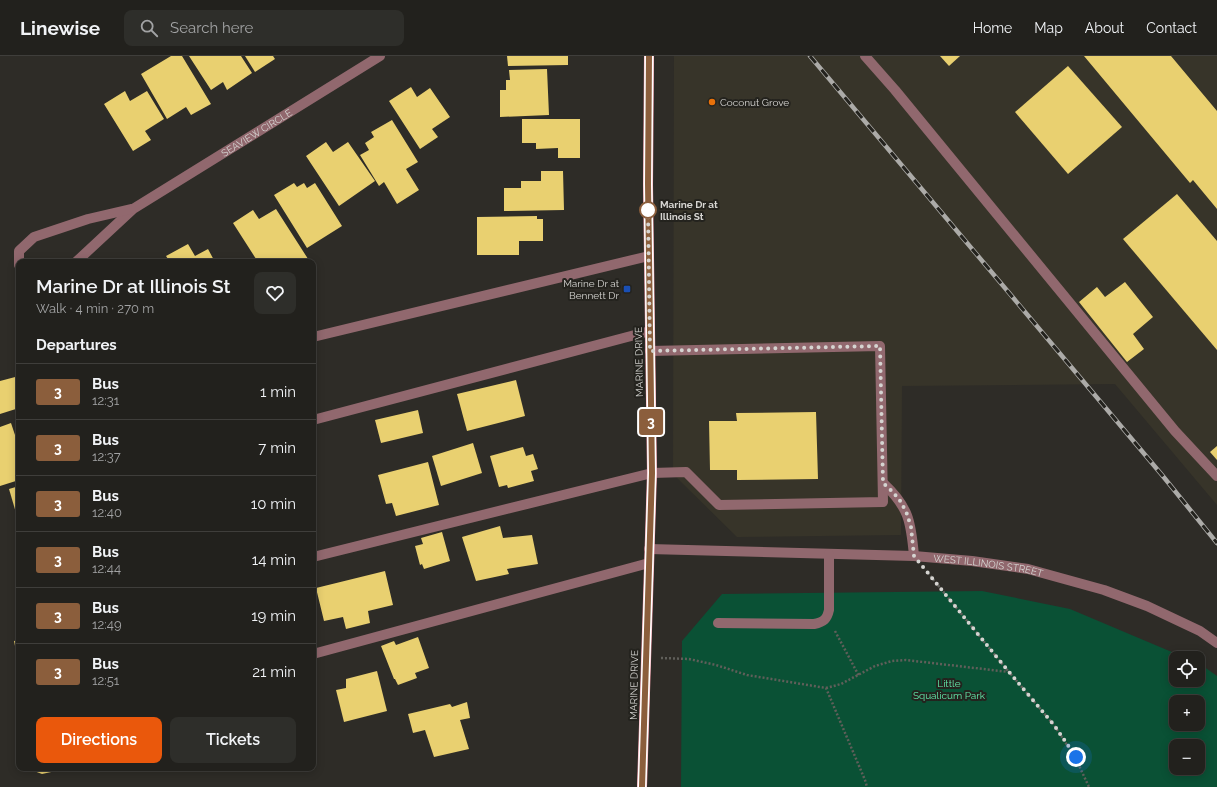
<!DOCTYPE html>
<meta charset="utf-8">
<style>
:root{--surface:#22211d;--page:#2e2e2a;--text:#f1f3f6;--muted:#a2a3a4;--line:#3f3e3b;--accent:#ea580c}
body{margin:0;font-family:Raleway,sans-serif;background:var(--page);color:var(--text);height:100vh;display:flex;flex-direction:column;font-size:15px;white-space:nowrap}
*{box-sizing:border-box;margin:0}
p{font-size:13px;color:var(--muted)}
.icon{flex:none;width:22px;height:22px;fill:none;stroke:currentColor;stroke-width:2;stroke-linecap:round;stroke-linejoin:round}
.map{position:relative;flex:1;overflow:hidden}
.drawer{position:absolute;left:16px;top:203px;width:300px;height:512px;display:flex;flex-direction:column;background:var(--surface);border-radius:8px;box-shadow:0 2px 10px #0003,0 0 0 1px var(--line)}
.drawer>*{flex:none}
.badge{padding:0 8px;border-radius:3px;font-size:14px;line-height:26px}
.fabs{position:absolute;left:1169px;top:595px;display:grid;gap:8px}
.fabs a{display:grid;place-items:center;width:36px;height:36px;border-radius:8px;background:var(--surface);box-shadow:0 2px 10px #0003,0 0 0 1px var(--line);font-size:20px}
.you{position:absolute;width:20px;height:20px;margin:-10px;border:3px solid #fff;border-radius:50%;background:#1a73e8;box-shadow:0 0 0 6px #1a73e833}
.map>.badge{position:absolute;translate:-50% -50%;box-shadow:0 0 0 2px #fff}
h2{padding:0 20px;font-size:15px;line-height:36px}
.round{display:grid;place-items:center;flex:none;width:42px;height:42px;border-radius:8px;background:var(--page)}
.overview{display:flex;align-items:center;justify-content:space-between;height:68px;padding:0 20px}
h1{font-size:19px;font-weight:600;line-height:30px}
.action{display:flex;gap:8px;margin-top:auto;padding:8px 20px}
.action a{flex:1;height:46px;border-radius:8px;background:var(--accent);color:#fff;font-size:16px;font-weight:600;line-height:46px;text-align:center}
.action a+a{background:var(--page);color:var(--text)}
ul{padding:0;list-style:none}
li{display:flex;align-items:center;gap:12px;height:56px;padding:0 20px;border-top:1px solid var(--line)}
li div{flex:1}
li b{display:block;font-size:15px}
li em{font-style:normal}
li .badge{min-width:44px;font-weight:700;text-align:center}
header{display:flex;align-items:center;gap:24px;box-sizing:border-box;height:56px;padding:0 20px;background:var(--surface);border-bottom:1px solid var(--line)}
header strong{font-size:19px}
nav{display:flex;gap:22px;margin-inline-start:auto;font-size:14px}
.search{width:280px;height:36px;background:var(--page);display:flex;align-items:center;gap:10px;box-sizing:border-box;padding:0 14px;border-radius:8px;color:var(--muted);font-size:15px}
.map>svg:first-child{display:block}
</style>
<header>
<strong>Linewise</strong>
<div class="search"><svg class="icon" aria-label="search" viewBox="0 0 24 24"><circle cx="10" cy="10" r="6"/><path d="M15 15l6 6"/></svg>Search here</div>
<nav><a>Home</a><a>Map</a><a>About</a><a>Contact</a></nav>
</header>
<div class="map">
<svg width="1217" height="731" viewBox="0 0 1217 731">
<rect width="100%" height="100%" fill="#2e2c27"/>
<polygon fill="#373429" points="674,0 1217,0 1217,449 1115,328 902,330 901,479 737,481 673,418"/>
<path fill="#0a5135" fill-rule="evenodd" d="M982 535 1070 553 1186 602H1176V624H1198V607L1203 610 1217 620V731H681L682 585 722 538ZM1176 646H1198V668H1176ZM1176 690H1198V712H1176Z"/>
<g fill="#e9d070">
<polygon points="171,0 182,0 211,48 191,59 186,51 167,63 141,18"/>
<polygon points="189,0 241,0 252,17 227,34 223,26 211,34"/>
<polygon points="245,0 273,0 275,3 255,16"/>
<polygon points="507,0 568,0 568,9 508,10"/>
<polygon points="940,0 960,0 949,10"/>
<polygon points="1084,0 1171,0 1217,55 1217,153 1193,124 1190,127"/>
<polygon points="1068,10 1122,71 1068,118 1015,56"/>
<polygon points="547,13 549,59 500,61 500,34 506,34 506,24 510,24 509,14"/>
<polygon points="411,31 417,41 430,32 450,61 432,73 438,81 420,93 389,45"/>
<polygon points="125,35 130,45 147,35 164,63 145,75 151,84 133,95 104,48"/>
<polygon points="522,63 580,63 580,102 558,102 558,92 536,93 536,87 522,87"/>
<polygon points="392,64 418,106 406,113 419,134 397,148 384,126 379,130 360,99 369,94 365,87 374,81 371,76"/>
<polygon points="326,86 333,96 348,86 375,125 339,150 306,100"/>
<polygon points="541,115 563,115 564,154 504,155 504,132 521,132 521,125 541,125"/>
<polygon points="294,127 297,131 304,127 307,132 315,127 342,170 307,192 274,139"/>
<polygon points="1177,138 1217,185 1217,294 1123,183"/>
<polygon points="276,153 310,206 258,206 233,167 253,154 259,163"/>
<polygon points="537,160 537,163 543,163 543,185 519,185 519,199 477,199 477,161"/>
<polygon points="188,188 195,200 208,193 215,206 170,206 166,200"/>
<polygon points="1125,226 1153,261 1133,278 1144,293 1127,306 1079,246 1097,231 1105,241"/>
<polygon points="19,320 19,352 0,358 0,325"/>
<polygon points="516,324 525,360 467,375 457,338"/>
<polygon points="418,354 423,377 381,387 375,364"/>
<polygon points="816,356 818,423 737,424 737,414 710,414 709,365 737,365 736,357"/>
<polygon points="11,367 19,391 19,424 0,430 0,371"/>
<polygon points="473,387 482,417 441,430 432,400"/>
<polygon points="1217,390 1217,404 1210,396"/>
<polygon points="523,391 526,400 533,398 538,413 531,415 534,425 508,432 507,429 499,431 490,400"/>
<polygon points="428,406 439,449 396,460 392,447 386,448 378,419"/>
<polygon points="19,430 19,467 9,433"/>
<polygon points="500,470 503,482 532,479 538,508 507,513 509,518 476,525 462,481"/>
<polygon points="442,476 450,505 424,513 422,508 420,509 415,490 423,488 421,482"/>
<polygon points="385,515 393,549 368,555 370,567 346,573 343,561 324,565 316,532"/>
<polygon points="418,581 429,612 415,617 417,622 398,629 395,623 394,623 381,590 394,585 396,589"/>
<polygon points="19,584 19,604 18,604 14,585"/>
<polygon points="377,615 387,655 344,666 336,634 346,632 346,623"/>
<polygon points="467,646 470,662 460,664 469,693 434,701 425,674 413,677 408,658 450,648 452,651"/>
<polygon points="34,712 65,712 65,713 42,718 34,715"/>
</g>
<g fill="none" stroke-linecap="round" stroke-linejoin="round">
<g stroke="#605f5a" stroke-width="2.5" stroke-dasharray="2 2" stroke-linecap="butt">
<polyline points="928,517 1008,615"/>
<polyline points="835,575 859,620"/>
<polyline points="661,602 689,603 716,609 747,619 826,632 865,724 867,731"/>
<polyline points="826,632 841,628 875,610 892,605 906,604 1009,616 1054,669 1075,701 1089,731"/>
</g>
<g stroke="#91686e" stroke-width="10">
<polyline points="865,0 895,34 1175,375 1217,420"/>
<path id="s1" d="M76 206 133 153 380 0"/>
<polyline points="19,209 19,195 34,181 88,163 131,153"/>
<polyline points="313,281 649,200"/>
<polyline points="313,364 650,275"/>
<path d="M883 427C909 451 911 466 914 500"/>
<path id="s2" d="M649 493 914 500 972 505 1028 513 1104 534 1147 550 1200 575 1217 587"/>
<polyline points="313,501 652,417 686,416 719,449 883,446 880,290 650,295"/>
<path d="M718 567 814 568C824 566 827 563 829 554V498"/>
<polyline points="313,598 649,507"/>
</g>
<polyline stroke="#f6a2af" stroke-width="10" points="642,731 652,417 648,129 649,0"/>
<g stroke="#acaba8" stroke-width="4.5">
<polyline id="rail" points="810,0 1162,419 1217,487"/>
</g>
<use href="#rail" stroke="#24231e" stroke-width="3" stroke-dasharray="9" stroke-linecap="butt"/>
</g>
<g fill="none" stroke-linecap="round" stroke-linejoin="round">
<g stroke="#fff" stroke-width="9">
<polyline id="line" points="642,731 652,417 648,128 649,0"/>
</g>
<use href="#line" stroke="#8b5e3c" stroke-width="6"/>
<polyline stroke="#d5d4d1" stroke-width="4" stroke-dasharray="0 7.2" points="648,154 650,295 880,290 883,427 893,436 901,446 907,458 911,471 914,500 1009,616 1054,669 1076,701"/>
</g>
<circle fill="#e8710a" stroke="#24231e" stroke-width="1.5" cx="712" cy="46" r="4"/>
<circle fill="#fff" stroke="#8b5e3c" stroke-width="2" cx="648" cy="154" r="8"/>
<rect fill="#1a4fb4" stroke="#24231e" stroke-width="1.5" x="623" y="229" width="8" height="8" rx="2"/>
<g text-anchor="middle" dominant-baseline="central" stroke-width="4" stroke-linejoin="round" paint-order="stroke">
<g font-size="10" fill="#d5d4d1" stroke="#24231e" text-anchor="start">
<text x="720" y="46">Coconut Grove</text>
<text x="619" y="227" text-anchor="end">Marine Dr at<tspan x="619" dy="12">Bennett Dr</tspan></text>
</g>
<g font-size="10" fill="#d5d4d1" stroke="#24231e">
<text stroke="none"><textPath href="#s1" startOffset="223">SEAVIEW CIRCLE</textPath></text>
<text transform="translate(639 306) rotate(-91)">MARINE DRIVE</text>
<text stroke="none"><textPath href="#s2" startOffset="340">WEST ILLINOIS STREET</textPath></text>
<text transform="translate(634 629) rotate(-89)">MARINE DRIVE</text>
</g>
<g font-size="10" font-weight="bold" fill="#d5d4d1" stroke="#24231e" text-anchor="start">
<text x="660" y="148">Marine Dr at<tspan x="660" dy="12">Illinois St</tspan></text>
</g>
<g font-size="10" fill="#64ecad" stroke="#24231e">
<text x="949" y="627">Little<tspan x="949" dy="12">Squalicum Park</tspan></text>
</g>
</g>
</svg>
<div class="fabs">
<a><svg class="icon" aria-label="locate" viewBox="0 0 24 24"><circle cx="12" cy="12" r="6"/><path d="M12 2v4M12 18v4M2 12h4M18 12h4"/></svg></a>
<a>+</a>
<a>−</a>
</div>
<div class="you" style="left:1076px;top:701px"></div>
<b class="badge" style="left:651px;top:366px;background:#8b5e3c;color:#fff">3</b>
<section class="drawer">
<div class="overview"><div><h1>Marine Dr at Illinois St</h1><p>Walk · 4 min · 270 m</p></div><a class="round"><svg class="icon" aria-label="heart" viewBox="0 0 24 24"><path d="M12 20l-8-8c-3-5 5-10 8-4 3-6 11-1 8 4z"/></svg></a></div>
<h2>Departures</h2>
<ul>
<li><span class="badge" style="background:#8b5e3c;color:#fff">3</span><div><b>Bus</b><p>12:31</p></div><em>1 min</em></li>
<li><span class="badge" style="background:#8b5e3c;color:#fff">3</span><div><b>Bus</b><p>12:37</p></div><em>7 min</em></li>
<li><span class="badge" style="background:#8b5e3c;color:#fff">3</span><div><b>Bus</b><p>12:40</p></div><em>10 min</em></li>
<li><span class="badge" style="background:#8b5e3c;color:#fff">3</span><div><b>Bus</b><p>12:44</p></div><em>14 min</em></li>
<li><span class="badge" style="background:#8b5e3c;color:#fff">3</span><div><b>Bus</b><p>12:49</p></div><em>19 min</em></li>
<li><span class="badge" style="background:#8b5e3c;color:#fff">3</span><div><b>Bus</b><p>12:51</p></div><em>21 min</em></li>
</ul>
<div class="action"><a>Directions</a><a>Tickets</a></div>
</section>
</div>
